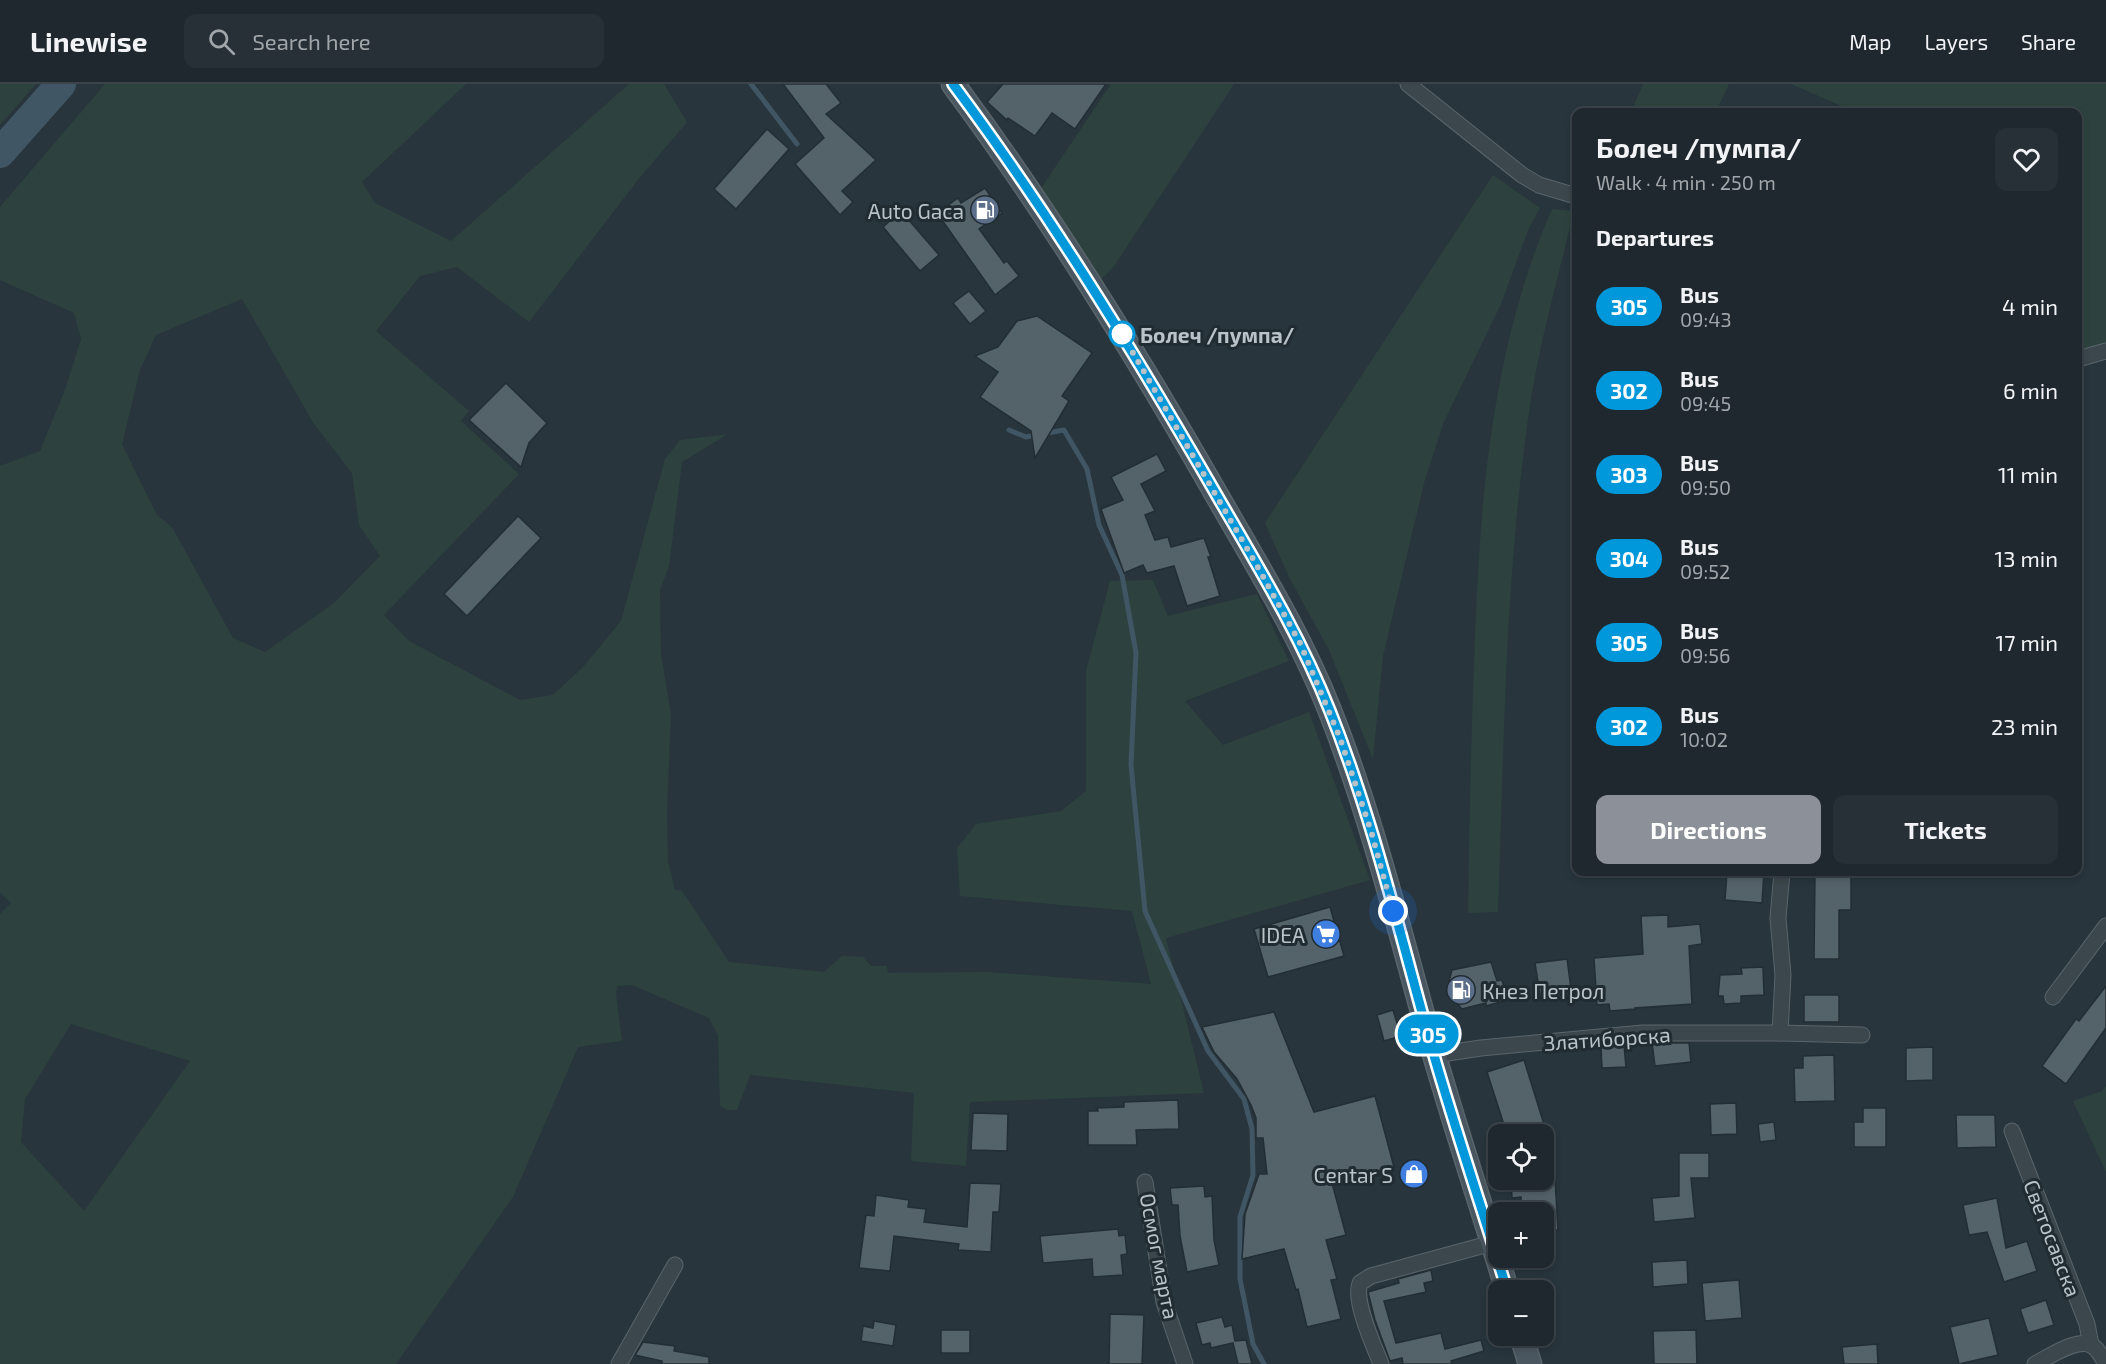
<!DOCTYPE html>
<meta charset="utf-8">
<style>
:root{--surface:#1e282e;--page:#263036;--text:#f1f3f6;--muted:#a1a6aa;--line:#3c444a;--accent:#8c9099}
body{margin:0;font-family:"Exo 2",sans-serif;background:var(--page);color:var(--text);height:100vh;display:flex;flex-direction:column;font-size:22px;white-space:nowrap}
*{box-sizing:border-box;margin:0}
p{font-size:20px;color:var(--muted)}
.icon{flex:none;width:33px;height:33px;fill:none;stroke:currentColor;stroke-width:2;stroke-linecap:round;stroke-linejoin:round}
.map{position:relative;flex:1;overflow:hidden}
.panel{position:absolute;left:1572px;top:24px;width:510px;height:768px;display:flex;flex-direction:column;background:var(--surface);border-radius:12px;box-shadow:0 3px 9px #0003,0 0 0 2px var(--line)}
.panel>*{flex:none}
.badge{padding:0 12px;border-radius:20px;font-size:21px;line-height:39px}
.fabs{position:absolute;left:1488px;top:1040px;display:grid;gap:12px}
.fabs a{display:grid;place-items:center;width:66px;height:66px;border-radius:12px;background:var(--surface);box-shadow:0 3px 9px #0003,0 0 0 2px var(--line);font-size:30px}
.you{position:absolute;width:30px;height:30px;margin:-15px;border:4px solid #fff;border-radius:50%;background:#1a73e8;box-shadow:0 0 0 9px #1a73e833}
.map>.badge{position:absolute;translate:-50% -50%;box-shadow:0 0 0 3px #fff}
h2{padding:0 24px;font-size:22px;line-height:54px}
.round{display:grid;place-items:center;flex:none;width:63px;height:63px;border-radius:12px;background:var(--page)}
.head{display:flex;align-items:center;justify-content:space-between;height:102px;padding:0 24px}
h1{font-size:28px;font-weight:700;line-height:45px}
.cta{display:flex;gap:12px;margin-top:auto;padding:12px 24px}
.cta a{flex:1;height:69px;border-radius:12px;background:var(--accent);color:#fff;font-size:24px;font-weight:700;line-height:69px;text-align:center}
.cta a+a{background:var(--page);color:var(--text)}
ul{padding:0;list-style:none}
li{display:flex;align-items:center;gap:18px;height:84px;padding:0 24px}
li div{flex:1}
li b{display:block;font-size:22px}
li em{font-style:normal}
li .badge{min-width:66px;font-weight:700;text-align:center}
header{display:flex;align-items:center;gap:36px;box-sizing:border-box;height:84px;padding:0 30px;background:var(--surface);border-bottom:2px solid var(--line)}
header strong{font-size:28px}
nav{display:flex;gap:33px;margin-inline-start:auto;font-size:21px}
.search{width:420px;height:54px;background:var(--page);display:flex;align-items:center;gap:15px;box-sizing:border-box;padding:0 21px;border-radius:12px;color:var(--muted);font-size:22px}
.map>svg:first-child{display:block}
</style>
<header>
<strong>Linewise</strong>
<div class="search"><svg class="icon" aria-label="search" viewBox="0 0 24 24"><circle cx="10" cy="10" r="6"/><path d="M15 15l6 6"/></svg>Search here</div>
<nav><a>Map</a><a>Layers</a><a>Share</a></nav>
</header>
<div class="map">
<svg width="2106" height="1280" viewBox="0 0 2106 1280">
<rect width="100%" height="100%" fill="#28353d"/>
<g fill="#2d423e" fill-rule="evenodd">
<polygon points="0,0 36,0 0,41"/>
<path d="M105 0H466L362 98 375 119 451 157 629 0H664L687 38 637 97 529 238 457 183 420 192 376 247 469 327 461 337 519 390 384 531 409 557 520 616 553 611 583 583 621 537 665 375 680 356 728 350 682 378 669 482 660 506 661 570 671 630 667 728 668 777 675 806 682 807 729 878 824 888 842 872 863 873 871 882H887L888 889 987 888 1151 900 1132 827 960 812 957 764 976 740 1061 727 1086 707V587L1110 497 1153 496 1168 532 1257 510 1289 577 1185 617 1223 661 1309 628 1370 796 1166 854 1204 1009 970 1018 966 1082 911 1077 914 1009 750 991 737 1026H727L720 1022 718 952 709 934 632 901 617 902 616 910 622 957 578 963 513 1113 396 1280H0V830L11 819 0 809V382L40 367 66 303 81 255 74 229 0 196V123ZM242 215 314 340 352 389 359 441 380 472 334 519 265 568 233 554 172 443 157 431 122 360 140 286 156 251ZM71 940 190 977 84 1127 21 1058 25 1015Z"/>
<polygon points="1111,0 1234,0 1112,185 1099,197 1038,109"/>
<polygon points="1643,0 1729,0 1716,28 1631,28"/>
<polygon points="1791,0 2106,0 2106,259 2078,268 2078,28 1855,28"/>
<polygon points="1493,91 1540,124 1528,146 1501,220 1443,340 1424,399 1383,572 1373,675 1329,566 1289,493 1265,439"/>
<path d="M1552 125 1574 127C1558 193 1539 260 1529 328 1505 493 1504 661 1498 828L1468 829C1469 746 1471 663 1474 579 1479 426 1490 267 1552 125Z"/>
<polygon points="2106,1002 2106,1088 2073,1017 2102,1007"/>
</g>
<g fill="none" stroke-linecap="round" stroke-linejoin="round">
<g stroke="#405664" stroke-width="5">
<polyline points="751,0 797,60"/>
<polyline points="1009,346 1026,353 1064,346 1087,385 1099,441 1122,491 1136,569 1131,681 1145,827 1208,967 1244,1015 1252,1045 1253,1091 1240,1133 1240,1195 1253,1260 1264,1280"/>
</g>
<polyline stroke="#405664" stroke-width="30" points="0,69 61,0"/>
</g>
<g fill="#54626a" stroke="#232e34" stroke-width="1.5">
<polygon points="783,0 826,0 841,19 826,30 876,76 842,107 853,118 840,131 795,80 824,54"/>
<polygon points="1003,0 1106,0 1075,45 1052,29 1035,52 1008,34 1007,36 987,18"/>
<polygon points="767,45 789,65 736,125 714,105"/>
<polygon points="985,104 1002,129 979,145 1004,179 1007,177 1019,192 995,211 937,129 958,114 961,119"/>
<polygon points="901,127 939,171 920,187 883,143"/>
<polygon points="969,207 986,227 970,240 953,219"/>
<polygon points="1037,232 1092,269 1062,312 1069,317 1035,374 1031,347 980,313 998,288 975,272 998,263 1017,237"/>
<polygon points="506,299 547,339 529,359 521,383 469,336"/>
<polygon points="1157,370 1166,387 1141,400 1155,427 1145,431 1155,456 1168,453 1171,463 1204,454 1211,473 1208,473 1220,512 1187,522 1174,482 1147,489 1143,481 1124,489 1101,425 1123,416 1111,393"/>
<polygon points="518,432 541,454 467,532 444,510"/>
<polygon points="1727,788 1764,788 1762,819 1725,816"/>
<polygon points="1815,788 1851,788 1851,826 1839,826 1839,875 1814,875"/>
<polygon points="1330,823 1344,872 1268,893 1254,845"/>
<polygon points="1668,831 1668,843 1700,840 1702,860 1689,862 1692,920 1635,924 1635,925 1610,927 1609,920 1597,921 1594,874 1643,870 1641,832"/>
<polygon points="1567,875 1572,912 1541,917 1535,879"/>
<polygon points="1491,878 1497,897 1502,896 1508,916 1486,922 1486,919 1462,925 1454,916 1457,905 1449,897 1452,886"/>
<polygon points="1763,883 1764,911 1741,912 1741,919 1724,920 1723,912 1718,912 1720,891 1742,890 1741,884"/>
<polygon points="2106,902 2106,944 2066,1000 2042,982 2076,935 2079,937"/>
<rect x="1804" y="911" width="35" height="27"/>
<polygon points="1393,926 1401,952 1384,957 1377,931"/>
<polygon points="1274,928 1314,1028 1375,1012 1394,1083 1332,1099 1346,1151 1326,1156 1337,1195 1331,1196 1341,1235 1307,1243 1298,1205 1296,1206 1284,1165 1242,1175 1245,1130 1259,1090 1267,1090 1263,1054 1256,1054 1256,1034 1251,1021 1237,995 1214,968 1202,943"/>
<polygon points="1652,959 1689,959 1691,978 1655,982"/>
<polygon points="1624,961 1626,983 1602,984 1601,963"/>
<polygon points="1933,963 1933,996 1906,997 1906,964"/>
<polygon points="1834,971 1835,1017 1795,1018 1794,984 1803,984 1803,972"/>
<polygon points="1524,976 1547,1050 1507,1050 1487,988"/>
<polygon points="1178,1016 1179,1045 1136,1046 1137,1061 1088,1061 1088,1027 1098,1027 1097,1024 1124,1023 1124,1018"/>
<polygon points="1736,1019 1737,1050 1711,1051 1710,1020"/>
<polygon points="1863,1024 1886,1024 1886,1063 1854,1063 1854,1038 1863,1038"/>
<polygon points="973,1029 1008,1030 1007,1067 971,1066"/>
<polygon points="1956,1031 1995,1031 1996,1063 1957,1064"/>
<polygon points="1774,1038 1776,1056 1760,1058 1758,1040"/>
<polygon points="1679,1069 1709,1069 1709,1094 1691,1094 1695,1134 1654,1138 1652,1114 1679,1112"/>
<polygon points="1511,1095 1555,1095 1558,1146 1544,1146 1544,1128 1521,1128 1521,1113 1512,1114"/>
<polygon points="970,1099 1001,1100 999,1128 993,1128 991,1168 958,1166 959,1160 894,1152 890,1187 859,1184 866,1131 874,1132 876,1111 909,1116 908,1123 926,1125 924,1138 967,1143"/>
<polygon points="1204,1102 1205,1113 1212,1112 1214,1156 1219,1181 1187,1188 1180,1152 1178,1121 1172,1121 1170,1104"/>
<polygon points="1997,1114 2006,1164 2027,1157 2037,1187 2004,1198 1987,1148 1969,1151 1963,1121"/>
<polygon points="1118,1145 1119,1152 1125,1151 1127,1170 1121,1171 1123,1191 1093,1193 1092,1175 1043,1179 1040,1152"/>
<polygon points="1687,1176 1688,1200 1653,1203 1652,1178"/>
<polygon points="1431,1186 1433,1197 1424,1199 1426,1208 1384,1217 1396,1259 1441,1249 1445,1265 1481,1256 1484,1267 1451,1277 1452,1280 1403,1280 1402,1274 1390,1277 1375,1236 1368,1208 1399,1199 1398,1195"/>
<polygon points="1739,1196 1742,1234 1705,1237 1702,1199"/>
<polygon points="2046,1216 2054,1241 2028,1249 2020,1225"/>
<polygon points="1110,1230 1144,1231 1142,1280 1109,1280"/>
<polygon points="1222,1233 1225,1243 1232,1241 1235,1257 1246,1256 1252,1280 1238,1280 1233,1259 1211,1264 1210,1259 1202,1261 1196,1239"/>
<polygon points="1989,1234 1998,1271 1959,1280 1950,1243"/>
<polygon points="874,1237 896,1241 893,1262 861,1257 863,1242 873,1244"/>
<rect x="941" y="1246" width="29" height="23"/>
<polygon points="1696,1246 1697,1280 1654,1280 1653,1247"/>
<polygon points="643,1258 675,1262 674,1267 709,1273 709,1280 662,1280 662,1277 635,1271"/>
<polygon points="1877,1260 1878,1280 1844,1280 1842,1263"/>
</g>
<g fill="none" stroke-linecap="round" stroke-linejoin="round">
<g stroke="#5a656b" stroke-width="17">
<g id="minor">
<polyline points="1408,0 1522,91 1539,101 1576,112"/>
<polyline points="2078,275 2106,267"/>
<polyline points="2053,913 2106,842"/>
<polyline points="1780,949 1783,891 1778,834 1782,788"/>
<polyline points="1434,971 1481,964 1643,949 1780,949 1862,951"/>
<polyline points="2012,1047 2087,1240 2091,1261"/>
<polyline points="1145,1098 1164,1218 1185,1280"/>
<polyline points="619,1280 675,1181"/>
<path d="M1381 1280C1374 1262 1353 1217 1360 1199L1371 1192 1492 1159"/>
<path d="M2035 1280C2049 1273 2080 1251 2094 1263 2099 1267 2102 1274 2106 1279"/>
</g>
</g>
<g stroke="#5a656b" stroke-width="25">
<g id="secondary">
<path d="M953 0C1048 128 1132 263 1211 401 1253 475 1299 548 1330 627 1371 731 1398 841 1428 949 1452 1035 1481 1120 1507 1206"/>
<polyline points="1521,1251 1530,1280"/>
</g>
</g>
<use href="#minor" stroke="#3c474d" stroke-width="15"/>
<use href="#secondary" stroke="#4b5760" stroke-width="22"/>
</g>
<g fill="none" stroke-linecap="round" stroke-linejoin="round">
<g stroke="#fff" stroke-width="14">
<path id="line" d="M953 0C1047 126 1129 260 1208 396 1251 471 1298 546 1330 627 1374 737 1401 855 1433 968 1456 1048 1483 1127 1507 1206"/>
</g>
<use href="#line" stroke="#0098da" stroke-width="9"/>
<polyline stroke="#b8c2c8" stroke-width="6" stroke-dasharray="0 10.8" points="1122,250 1256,480 1300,559 1340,654 1371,747 1393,827"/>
</g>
<defs>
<g id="fuel-disc" transform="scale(1.5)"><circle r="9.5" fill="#5c6f8a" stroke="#212c32"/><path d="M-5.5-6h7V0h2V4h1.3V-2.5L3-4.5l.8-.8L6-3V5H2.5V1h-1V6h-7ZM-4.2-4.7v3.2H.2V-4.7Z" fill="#fff"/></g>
<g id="supermarket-disc" transform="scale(1.5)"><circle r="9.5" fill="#3f7fe0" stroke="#212c32"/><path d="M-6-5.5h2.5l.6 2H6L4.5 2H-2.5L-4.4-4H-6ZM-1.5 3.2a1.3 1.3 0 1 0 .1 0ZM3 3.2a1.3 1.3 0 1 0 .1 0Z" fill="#fff"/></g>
<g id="shop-disc" transform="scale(1.5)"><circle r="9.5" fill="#3f7fe0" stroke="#212c32"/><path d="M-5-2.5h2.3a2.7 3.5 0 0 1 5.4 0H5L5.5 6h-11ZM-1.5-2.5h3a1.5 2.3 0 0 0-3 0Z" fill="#fff"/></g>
</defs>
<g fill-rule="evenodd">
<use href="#fuel-disc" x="985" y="126"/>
<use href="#supermarket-disc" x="1326" y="850"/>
<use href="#fuel-disc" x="1461" y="906"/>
<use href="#shop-disc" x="1414" y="1090"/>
</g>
<circle fill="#fff" stroke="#0098da" stroke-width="3" cx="1122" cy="250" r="12"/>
<g text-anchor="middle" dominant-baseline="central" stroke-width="6" stroke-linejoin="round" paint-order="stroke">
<g font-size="21" fill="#b8c2c8" stroke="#212c32" text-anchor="end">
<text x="964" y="126">Auto Gaca</text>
<text x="1305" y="850">IDEA</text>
<text x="1482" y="906" text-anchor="start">Кнез Петрол</text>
<text x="1393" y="1090">Centar S</text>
</g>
<g font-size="21" font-weight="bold" fill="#b8c2c8" stroke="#212c32" text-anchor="start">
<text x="1140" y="250">Болеч /пумпа/</text>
</g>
<g font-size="21" fill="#b8c2c8" stroke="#212c32">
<text transform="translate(1607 954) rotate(-4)">Златиборска</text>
<text transform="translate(2053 1154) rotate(69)">Светосавска</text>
<text transform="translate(1160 1172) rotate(79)">Осмог марта</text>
</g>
</g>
</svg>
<div class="fabs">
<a><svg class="icon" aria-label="locate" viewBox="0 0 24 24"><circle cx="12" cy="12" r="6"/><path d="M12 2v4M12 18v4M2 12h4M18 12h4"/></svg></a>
<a>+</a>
<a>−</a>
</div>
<div class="you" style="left:1393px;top:827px"></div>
<b class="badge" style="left:1428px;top:950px;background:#0098da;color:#fff">305</b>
<section class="panel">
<div class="head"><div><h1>Болеч /пумпа/</h1><p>Walk · 4 min · 250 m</p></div><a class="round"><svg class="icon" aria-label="heart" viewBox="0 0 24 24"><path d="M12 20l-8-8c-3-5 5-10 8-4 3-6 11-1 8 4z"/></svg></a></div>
<h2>Departures</h2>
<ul>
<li><span class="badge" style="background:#0098da;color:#fff">305</span><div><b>Bus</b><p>09:43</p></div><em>4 min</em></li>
<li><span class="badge" style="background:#0098da;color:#fff">302</span><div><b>Bus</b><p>09:45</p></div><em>6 min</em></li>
<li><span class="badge" style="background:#0098da;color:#fff">303</span><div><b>Bus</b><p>09:50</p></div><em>11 min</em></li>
<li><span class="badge" style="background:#0098da;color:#fff">304</span><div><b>Bus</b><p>09:52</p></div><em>13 min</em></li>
<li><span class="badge" style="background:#0098da;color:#fff">305</span><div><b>Bus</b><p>09:56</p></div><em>17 min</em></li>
<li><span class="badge" style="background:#0098da;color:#fff">302</span><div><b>Bus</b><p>10:02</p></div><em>23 min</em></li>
</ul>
<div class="cta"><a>Directions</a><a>Tickets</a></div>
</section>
</div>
